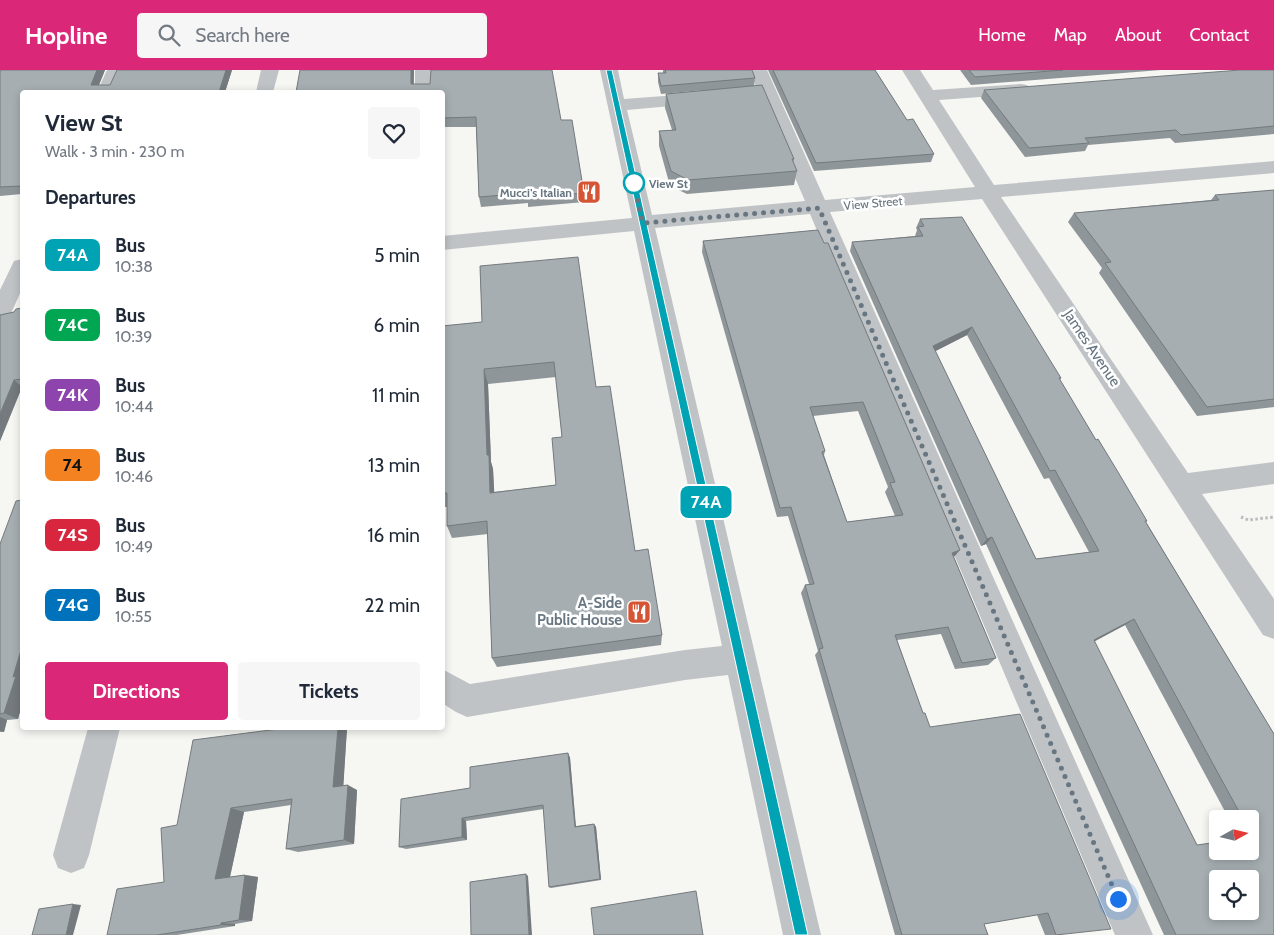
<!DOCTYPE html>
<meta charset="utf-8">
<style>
:root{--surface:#fff;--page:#f6f6f7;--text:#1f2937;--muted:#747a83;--accent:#db2777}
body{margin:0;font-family:Cabin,sans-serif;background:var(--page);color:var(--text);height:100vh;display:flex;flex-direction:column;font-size:19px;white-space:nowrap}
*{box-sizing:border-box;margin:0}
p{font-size:16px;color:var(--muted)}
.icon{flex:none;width:28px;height:28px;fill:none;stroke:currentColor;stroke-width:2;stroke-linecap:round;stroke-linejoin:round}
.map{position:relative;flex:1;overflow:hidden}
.panel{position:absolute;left:20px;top:20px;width:425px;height:640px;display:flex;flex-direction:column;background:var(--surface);border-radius:5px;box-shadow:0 2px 8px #0003}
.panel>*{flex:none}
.badge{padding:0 10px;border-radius:8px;font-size:18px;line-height:32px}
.needle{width:32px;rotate:82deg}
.fabs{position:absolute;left:1209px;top:740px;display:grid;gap:10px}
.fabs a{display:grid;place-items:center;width:50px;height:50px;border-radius:5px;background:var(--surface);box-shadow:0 2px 8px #0003;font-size:25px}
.you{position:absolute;width:25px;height:25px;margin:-12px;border:4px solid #fff;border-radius:50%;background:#1a73e8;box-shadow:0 0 0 8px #1a73e833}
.map>.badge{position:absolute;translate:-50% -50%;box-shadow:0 0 0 2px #fff}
h2{padding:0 25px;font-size:19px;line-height:45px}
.round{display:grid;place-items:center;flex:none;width:52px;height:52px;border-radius:5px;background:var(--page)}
.head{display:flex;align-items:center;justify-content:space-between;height:85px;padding:0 25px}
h1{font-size:24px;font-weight:700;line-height:38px}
.primary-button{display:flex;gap:10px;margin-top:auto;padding:10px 25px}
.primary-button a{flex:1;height:58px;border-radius:5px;background:var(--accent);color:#fff;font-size:20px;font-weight:700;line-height:58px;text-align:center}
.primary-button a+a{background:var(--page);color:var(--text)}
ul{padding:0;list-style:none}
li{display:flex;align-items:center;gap:15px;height:70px;padding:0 25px}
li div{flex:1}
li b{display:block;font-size:19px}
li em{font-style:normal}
li .badge{min-width:55px;font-weight:700;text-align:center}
header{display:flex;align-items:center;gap:30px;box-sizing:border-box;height:70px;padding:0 25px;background:var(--accent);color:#fff}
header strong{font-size:24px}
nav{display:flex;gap:28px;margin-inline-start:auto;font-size:18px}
.search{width:350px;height:45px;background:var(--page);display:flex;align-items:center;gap:12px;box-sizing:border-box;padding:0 18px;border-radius:5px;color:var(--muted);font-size:19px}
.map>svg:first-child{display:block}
</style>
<header>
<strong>Hopline</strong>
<div class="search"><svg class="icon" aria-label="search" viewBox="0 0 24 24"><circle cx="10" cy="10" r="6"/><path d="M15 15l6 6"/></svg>Search here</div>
<nav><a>Home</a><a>Map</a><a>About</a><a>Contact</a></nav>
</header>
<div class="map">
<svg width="1274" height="865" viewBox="0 0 1274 865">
<rect width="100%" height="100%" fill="#f6f6f2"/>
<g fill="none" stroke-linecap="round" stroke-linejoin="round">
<polyline stroke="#b9bcbe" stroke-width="3" stroke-dasharray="2.5 2.5" stroke-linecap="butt" points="1241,447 1248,450 1274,447"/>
<g fill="#bfc3c6" fill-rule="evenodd">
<polygon points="107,0 125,0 113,22 97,22"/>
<polygon points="261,0 279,0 273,22 256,22"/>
<polygon points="415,0 433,0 431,22 415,22"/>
<polygon points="600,0 618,0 624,29 704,23 710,24 713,28 710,32 704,33 627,40 652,145 805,131 749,0 767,0 825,130 975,117 902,0 920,0 933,20 1021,14 1027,15 1030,19 1027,23 1021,24 939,30 994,115 1274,91 1274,103 1001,127 1188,403 1274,392 1274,414 1202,424 1274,529 1274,569 1263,565 982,129 830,142 1153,865 1115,865 810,144 655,158 821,865 783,865 728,605 685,610 467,647 456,642 442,633 442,599 470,614 685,580 722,576 634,161 442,180 442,166 632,148"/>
<polygon points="22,189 22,219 8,250 0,252 0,220 14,191"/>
<polygon points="88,658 120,658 89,785 84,798 71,803 58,798 53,785"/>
</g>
</g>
<g fill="#8f9699" fill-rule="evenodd">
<polygon points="1,0 105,0 99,15 110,15 117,0 232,0 225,22 22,22 22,124 0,126 0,2"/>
<polygon points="414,0 414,14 561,50 584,123 584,132 528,137 528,133 481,137 479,127 476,57 442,57 442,22 296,22"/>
<polygon points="663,0 752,0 755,8 754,16 794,89 793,92 797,101 794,115 687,124 670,116 659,76 659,61 672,60 665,38 666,24 704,20 661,24 658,12 658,3 663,3"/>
<polygon points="768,0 875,0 907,50 934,84 931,92 814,101"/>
<polygon points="960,0 1161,0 971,15"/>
<polygon points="1274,0 1274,64 1175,73 1170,68 1088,75 1085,81 1025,87 981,28 984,20"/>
<polygon points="1274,120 1274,337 1197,346 1099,203 1102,198 1068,152 1074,143 1211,130 1215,125"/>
<path d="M920 149 1061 308 1060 310 1096 370 1147 451 1146 452 1274 664V865H1164L986 474 981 476 850 181 852 172 915 166 917 160 916 158ZM967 265 1044 409 1049 408 1089 482 1036 489 935 281ZM1125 555 1229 749H1250V781L1197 775 1094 571Z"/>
<path d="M818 160 996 588 988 595 955 599 941 564 897 570 923 643 930 657 1062 865H1045L1037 845 984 854 988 865H895L815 585 818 581 801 523 805 515 809 514 788 446 777 447 702 182 703 171ZM858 341 888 417 885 422 895 446 847 452 824 385 825 381 813 346Z"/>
<path d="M480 196 596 317 635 481 662 565 661 575 497 597 492 588 488 464 452 468 447 456V437H444L442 433V256L482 252ZM556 307 562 367 556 415 494 422 493 399 491 392 488 314Z"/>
<polygon points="22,238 22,317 0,371 0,245 14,242"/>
<polygon points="22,430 22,634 18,649 7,650 4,662 0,662 0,474"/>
<polygon points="347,658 343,716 357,720 354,774 298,782 286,779 291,735 244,742 230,807 245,805 258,807 252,851 235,854 235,856 177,865 107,865 164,812 177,755"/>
<polygon points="568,683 570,688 576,756 594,754 596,757 601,810 551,818 549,817 544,739 466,751 467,770 406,779 399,777 470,718"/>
</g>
<g fill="#747a7d">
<polygon points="97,0 105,0 96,22 91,15"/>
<polygon points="226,0 232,0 225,22 219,22"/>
<polygon points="411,0 414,0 413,22 411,14"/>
<polygon points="972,257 967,265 928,285 933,276"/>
<polygon points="484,299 488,314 491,392 493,399 495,436 490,423 487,385"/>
<polygon points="14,310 22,317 0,371 0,344"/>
<polygon points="992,467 986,474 981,476 987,469"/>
<polygon points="960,480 953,488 952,483"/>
<polygon points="1134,549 1125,555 1086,576 1094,570"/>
<polygon points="22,577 22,634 18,649 4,643 13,607"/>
<polygon points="0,647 7,650 4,662 0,661"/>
<polygon points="338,658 347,658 343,722 333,717"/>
<polygon points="568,683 570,688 576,760 575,757"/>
<polygon points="348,715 357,720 354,774 344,770"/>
<polygon points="231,738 244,742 229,811 215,809"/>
<polygon points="462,748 466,751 467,770 462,767"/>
<polygon points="594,754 596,757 601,810 600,809"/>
<polygon points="526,804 528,806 532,865 529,865"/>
<polygon points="245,805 258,807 252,851 239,850"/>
<polygon points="73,834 81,835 73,865 66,865"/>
<polygon points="221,853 235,854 235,856 221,855"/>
</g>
<g fill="#a6aeb2" stroke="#747a7d" fill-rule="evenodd">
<polygon points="1,0 97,0 91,15 110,15 117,0 226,0 219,22 22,22 22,116 0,117 0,2"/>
<polygon points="300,0 411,0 411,14 430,14 431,0 552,0 561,50 572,50 584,123 527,128 527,123 479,127 476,47 442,48 442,22 296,22"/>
<polygon points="665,0 752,0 755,8 661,16 658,3 666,3"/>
<polygon points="773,0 875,0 907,50 913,49 934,84 816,93"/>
<polygon points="969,0 1063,0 975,7"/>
<polygon points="1240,0 1274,0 1274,56 1181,65 1176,60 1085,68 1089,73 1029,78 984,20"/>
<polygon points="762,15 794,89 792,89 797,101 688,110 671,101 659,61 676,60 666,24"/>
<polygon points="1274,120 1274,329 1207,337 1105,193 1111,192 1074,143 1219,130 1215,125"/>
<path d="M962 147 1061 308H1059L1096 370 1098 369 1118 402 1147 451H1145L1274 664V865H1176L992 467 987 469 852 172 923 166 918 157 924 156 920 149ZM972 257 1050 401 1055 400 1099 481 1036 489 933 276ZM1134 549 1243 749H1250V762L1252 766 1250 767V781H1218V772L1197 775 1094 570ZM1218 809H1250V841H1218Z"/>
<path d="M818 160 824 173H828L960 480 952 483 996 588 962 593 948 557 895 565 923 643H925L930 657 1020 644 1111 859 1056 865 1048 843 984 854 988 865H902L819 579 823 578 805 515 814 514 791 437 780 438 703 171ZM863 332 895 412 890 413 903 445 847 452 822 382 825 381 810 337Z"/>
<path d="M578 187 596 317 610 316 635 481 648 479 662 565 492 588 487 451 447 456V423H442V256L482 252 480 196ZM554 292 562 367 552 368 556 415 490 423 489 385H487L484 299Z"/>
<polygon points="22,238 22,309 14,310 0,344 0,245 14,242 16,239"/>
<polygon points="22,430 22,577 13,607 16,606 4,643 0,644 0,474 16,431"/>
<polygon points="286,658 338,658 333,717 348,715 344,770 286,779 292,729 231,738 215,809 245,805 239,850 221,853 221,855 157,865 107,865 117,819 164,812 161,758 177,755 193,670"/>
<polygon points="568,683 575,757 594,754 600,809 549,817 543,735 462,748 462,767 399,777 401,729 470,718 470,697"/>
<polygon points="526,804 529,865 471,865 470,812"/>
<polygon points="696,821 703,865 594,865 591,838"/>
<polygon points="73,834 66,865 32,865 39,839"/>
</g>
<polygon fill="#00a3b4" stroke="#fff" points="606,0 612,0 808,865 795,865"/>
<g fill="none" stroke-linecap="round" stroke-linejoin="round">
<polyline stroke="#677681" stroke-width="5" stroke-dasharray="0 9" points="634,113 643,153 819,138 1118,829"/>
</g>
<defs>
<g id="restaurant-square" transform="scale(1.25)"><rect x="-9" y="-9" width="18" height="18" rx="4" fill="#d55433" stroke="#fff"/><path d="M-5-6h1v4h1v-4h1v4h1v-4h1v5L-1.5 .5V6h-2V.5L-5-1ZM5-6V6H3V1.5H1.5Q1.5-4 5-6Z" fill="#fff"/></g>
</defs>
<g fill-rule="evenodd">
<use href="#restaurant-square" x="589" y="122"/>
<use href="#restaurant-square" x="639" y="542"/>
</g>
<circle fill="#fff" stroke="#00a3b4" stroke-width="2.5" cx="634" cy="113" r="10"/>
<g text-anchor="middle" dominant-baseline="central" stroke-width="5" stroke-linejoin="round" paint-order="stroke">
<g font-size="12" font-weight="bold" fill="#677681" stroke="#fff" text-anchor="start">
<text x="649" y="113">View St</text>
</g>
<g font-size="12" font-weight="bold" fill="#677681" stroke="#fff" text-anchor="end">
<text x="572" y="122">Mucci's Italian</text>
</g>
<g font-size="12" fill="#677681" stroke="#fff">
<text transform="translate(873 133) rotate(-5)">View Street</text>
</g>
<g font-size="15" fill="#677681" stroke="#fff">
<text transform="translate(1092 278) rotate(56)">James Avenue</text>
</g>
<g font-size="15" font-weight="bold" fill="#677681" stroke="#fff" text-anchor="end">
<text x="622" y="533">A-Side<tspan x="622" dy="17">Public House</tspan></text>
</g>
</g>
</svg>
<div class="fabs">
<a><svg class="needle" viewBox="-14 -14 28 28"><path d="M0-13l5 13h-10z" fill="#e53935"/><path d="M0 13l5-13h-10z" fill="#747a83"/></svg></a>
<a><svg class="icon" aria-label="locate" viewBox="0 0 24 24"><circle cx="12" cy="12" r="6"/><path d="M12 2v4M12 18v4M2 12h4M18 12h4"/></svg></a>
</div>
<div class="you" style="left:1118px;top:829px"></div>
<b class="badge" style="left:706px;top:432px;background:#00a3b4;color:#fff">74A</b>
<section class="panel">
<div class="head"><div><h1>View St</h1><p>Walk · 3 min · 230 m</p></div><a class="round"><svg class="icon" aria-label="heart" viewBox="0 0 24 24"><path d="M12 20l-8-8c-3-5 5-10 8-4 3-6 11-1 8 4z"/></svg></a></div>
<h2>Departures</h2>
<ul>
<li><span class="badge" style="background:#00a3b4;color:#fff">74A</span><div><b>Bus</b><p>10:38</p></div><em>5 min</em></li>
<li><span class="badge" style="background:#00a651;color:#fff">74C</span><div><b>Bus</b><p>10:39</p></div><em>6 min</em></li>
<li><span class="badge" style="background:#8e44ad;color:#fff">74K</span><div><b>Bus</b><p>10:44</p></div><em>11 min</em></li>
<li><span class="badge" style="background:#f58220;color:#111">74</span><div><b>Bus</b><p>10:46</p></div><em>13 min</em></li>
<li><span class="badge" style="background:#d7263d;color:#fff">74S</span><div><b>Bus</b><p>10:49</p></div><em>16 min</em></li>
<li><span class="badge" style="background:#0072bc;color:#fff">74G</span><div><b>Bus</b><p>10:55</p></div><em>22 min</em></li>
</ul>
<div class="primary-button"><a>Directions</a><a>Tickets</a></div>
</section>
</div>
